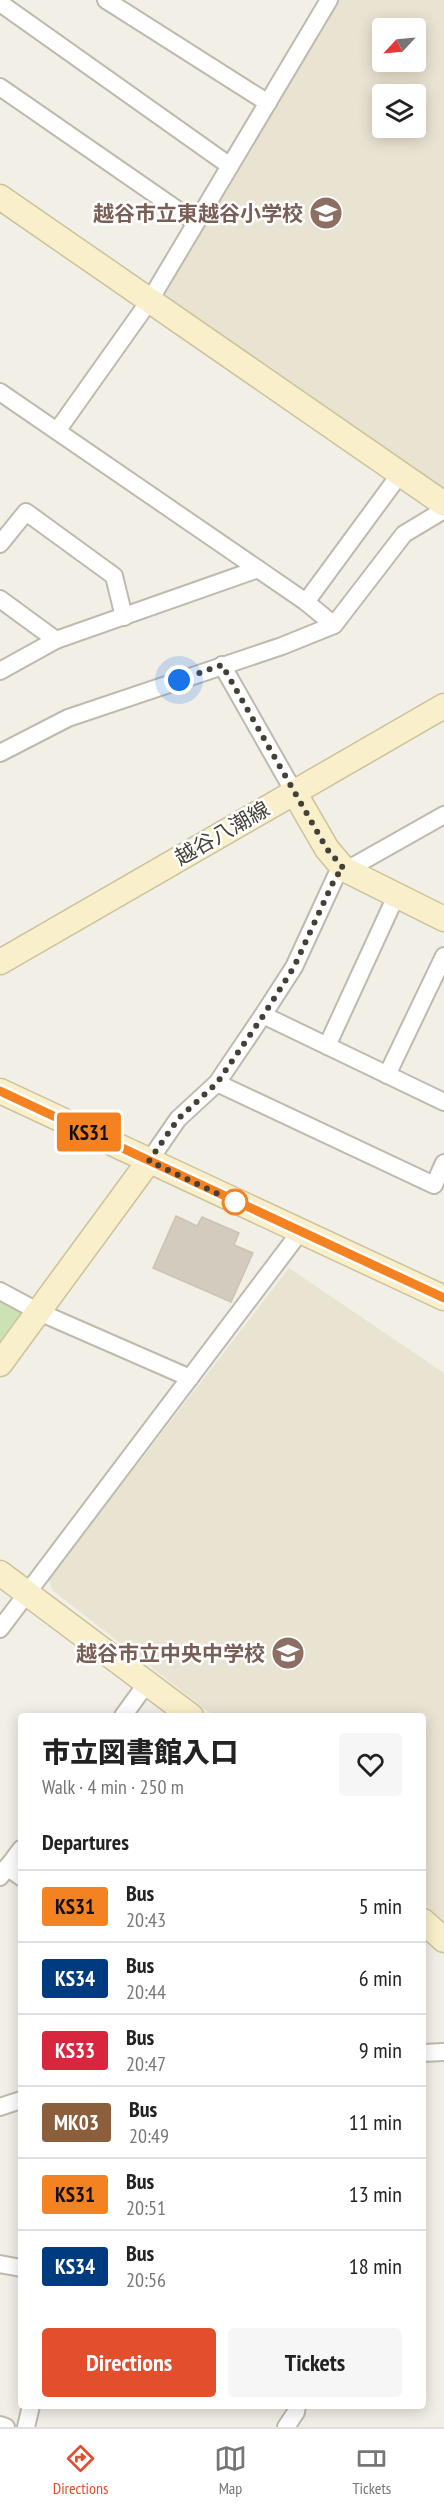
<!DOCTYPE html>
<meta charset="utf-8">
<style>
:root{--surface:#fff;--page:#f6f6f6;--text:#222;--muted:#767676;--line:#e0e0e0;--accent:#e34e2d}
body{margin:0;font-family:"PT Sans Narrow","Noto Sans JP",sans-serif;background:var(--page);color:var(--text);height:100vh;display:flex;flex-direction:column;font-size:22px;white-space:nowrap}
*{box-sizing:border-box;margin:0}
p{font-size:20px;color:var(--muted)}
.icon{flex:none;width:33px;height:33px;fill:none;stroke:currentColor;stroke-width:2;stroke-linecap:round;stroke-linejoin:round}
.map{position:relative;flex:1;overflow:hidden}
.panel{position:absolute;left:18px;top:1713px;width:408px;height:696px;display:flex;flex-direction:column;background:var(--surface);border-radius:6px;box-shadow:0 3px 15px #0003}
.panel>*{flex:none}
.badge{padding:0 12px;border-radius:4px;font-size:21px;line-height:39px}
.needle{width:39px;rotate:244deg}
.buttons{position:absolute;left:372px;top:18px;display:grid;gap:12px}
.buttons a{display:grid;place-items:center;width:54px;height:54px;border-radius:6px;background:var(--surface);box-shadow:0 3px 15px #0003;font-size:30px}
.you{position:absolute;width:30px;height:30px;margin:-15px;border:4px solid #fff;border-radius:50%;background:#1a73e8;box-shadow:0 0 0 9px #1a73e833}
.map>.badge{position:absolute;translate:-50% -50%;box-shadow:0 0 0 3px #fff}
h2{padding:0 24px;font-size:22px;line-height:54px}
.round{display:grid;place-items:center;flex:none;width:63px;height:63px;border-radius:6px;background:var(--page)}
.overview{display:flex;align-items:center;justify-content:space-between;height:102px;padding:0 24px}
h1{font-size:28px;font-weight:800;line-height:45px}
.cta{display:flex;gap:12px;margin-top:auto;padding:12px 24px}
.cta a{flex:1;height:69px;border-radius:6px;background:var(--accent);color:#fff;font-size:24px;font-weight:800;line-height:69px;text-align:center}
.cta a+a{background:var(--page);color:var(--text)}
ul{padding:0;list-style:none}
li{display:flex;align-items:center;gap:18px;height:72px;padding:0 24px;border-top:2px solid var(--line)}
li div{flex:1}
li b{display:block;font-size:22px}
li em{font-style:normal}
li .badge{min-width:66px;font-weight:700;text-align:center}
.tabs{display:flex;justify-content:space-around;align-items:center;height:84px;border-top:2px solid var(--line);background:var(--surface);font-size:16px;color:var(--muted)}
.tabs a{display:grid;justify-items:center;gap:3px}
.tabs .active{color:var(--accent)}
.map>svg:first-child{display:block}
</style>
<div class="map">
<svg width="444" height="2427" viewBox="0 0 444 2427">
<rect width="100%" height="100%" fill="#f2efe7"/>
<g fill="#e9e3d2" fill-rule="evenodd">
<path d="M335 0H444V496L157 299ZM382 28H416V62H382ZM382 94H416V128H382Z"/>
<polygon points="289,1268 444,1373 444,1923 423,1903 423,1716 214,1716 52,1590 49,1579"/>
</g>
<polygon fill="#cce2b4" points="0,1301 27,1315 0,1351"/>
<polygon fill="#d2cbbe" stroke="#ccc3b2" stroke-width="1.5" points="176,1216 197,1226 202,1217 239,1233 234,1245 253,1253 231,1302 153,1268"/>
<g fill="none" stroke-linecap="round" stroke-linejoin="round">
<g stroke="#bfb9ae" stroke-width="20">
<g id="street">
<polyline points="106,0 268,103"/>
<polyline points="0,3 230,166"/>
<polyline points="0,87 195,222"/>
<polyline points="0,392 306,602 334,625"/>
<polyline points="57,431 150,300 329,0"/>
<polyline points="0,544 26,512 114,576 124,617"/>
<polyline points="0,599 56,640"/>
<polyline points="306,602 400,474"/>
<polyline points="222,665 294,792"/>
<polyline points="0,671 56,640 258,569"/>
<polyline points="0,753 68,718 282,646 334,625 404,534 444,510"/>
<polyline points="263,1015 444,1102"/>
<polyline points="327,1046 396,896"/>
<polyline points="387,1075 444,956"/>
<polyline points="217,1083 434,1185 444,1163"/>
<polyline points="149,1161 178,1119 217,1083 263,1015 294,967 336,876 444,815"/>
<polyline points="0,1291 39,1312 190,1378"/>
<polyline points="0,1629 300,1232"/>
<polyline points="123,1716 147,1683"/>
<polyline points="7,1867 21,1877"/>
<polyline points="0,1877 21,1849"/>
<polyline points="423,2053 444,2052"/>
<polyline points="0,2107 21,2100"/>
<polyline points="0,2264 21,2268"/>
<polyline points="0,2425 6,2427"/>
<polyline points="26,2427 31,2406"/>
<polyline points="286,2427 296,2412 297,2406"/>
</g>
</g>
<g stroke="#ccc29b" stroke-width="27">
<g id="secondary">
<polyline points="0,197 444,504"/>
<polyline points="294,792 327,849 344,869 444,919"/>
<polyline points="0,962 444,706"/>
<polyline points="0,1091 444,1298"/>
<polyline points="0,1364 149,1161"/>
<polyline points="0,1573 191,1716"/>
<polyline points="423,1921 444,1940"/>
</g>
</g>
<use href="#street" stroke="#fff" stroke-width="16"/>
<use href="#secondary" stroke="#f9efca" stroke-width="24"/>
</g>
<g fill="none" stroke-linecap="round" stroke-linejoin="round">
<g stroke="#fff" stroke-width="14">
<polyline id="line" points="0,1091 444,1298"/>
</g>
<use href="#line" stroke="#f58220" stroke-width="9"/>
<polyline stroke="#443f37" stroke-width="6" stroke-dasharray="0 10.8" points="179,680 222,665 327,849 344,869 336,876 294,967 263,1016 217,1083 178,1119 149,1161 235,1202"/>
</g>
<defs>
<g id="school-disc" transform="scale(1.725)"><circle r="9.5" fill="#8d6e63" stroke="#fff"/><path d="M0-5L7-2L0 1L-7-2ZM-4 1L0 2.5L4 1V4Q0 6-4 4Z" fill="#fff"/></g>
</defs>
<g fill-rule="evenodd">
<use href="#school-disc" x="326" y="213"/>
<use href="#school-disc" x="288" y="1653"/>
</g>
<circle fill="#fff" stroke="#f58220" stroke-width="3" cx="235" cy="1202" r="12"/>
<g text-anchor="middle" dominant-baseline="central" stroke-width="5" stroke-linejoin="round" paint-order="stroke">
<g font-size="21" font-weight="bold" fill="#785e54" stroke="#fff" text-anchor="end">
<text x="303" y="213">越谷市立東越谷小学校</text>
<text x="265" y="1653">越谷市立中央中学校</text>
</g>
<g font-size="21" fill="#443f37" stroke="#fff">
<text transform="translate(222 833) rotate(-30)">越谷八潮線</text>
</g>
</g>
</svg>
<div class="buttons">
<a><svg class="needle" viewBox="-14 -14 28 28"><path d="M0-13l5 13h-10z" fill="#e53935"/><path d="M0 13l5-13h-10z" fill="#767676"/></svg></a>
<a><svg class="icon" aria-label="layers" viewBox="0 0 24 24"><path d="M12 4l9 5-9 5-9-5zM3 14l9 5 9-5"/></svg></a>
</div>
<div class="you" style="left:179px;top:680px"></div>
<b class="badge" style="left:89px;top:1132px;background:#f58220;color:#111">KS31</b>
<section class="panel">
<div class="overview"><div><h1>市立図書館入口</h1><p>Walk · 4 min · 250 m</p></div><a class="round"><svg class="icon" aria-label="heart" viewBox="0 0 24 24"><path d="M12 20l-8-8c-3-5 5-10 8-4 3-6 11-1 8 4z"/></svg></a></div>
<h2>Departures</h2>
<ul>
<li><span class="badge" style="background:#f58220;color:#111">KS31</span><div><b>Bus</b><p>20:43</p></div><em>5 min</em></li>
<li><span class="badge" style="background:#003b80;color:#fff">KS34</span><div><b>Bus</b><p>20:44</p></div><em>6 min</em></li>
<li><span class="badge" style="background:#d7263d;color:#fff">KS33</span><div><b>Bus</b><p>20:47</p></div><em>9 min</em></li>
<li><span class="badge" style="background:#8b5e3c;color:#fff">MK03</span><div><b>Bus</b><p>20:49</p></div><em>11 min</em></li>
<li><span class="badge" style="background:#f58220;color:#111">KS31</span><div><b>Bus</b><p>20:51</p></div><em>13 min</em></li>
<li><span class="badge" style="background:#003b80;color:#fff">KS34</span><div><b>Bus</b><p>20:56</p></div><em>18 min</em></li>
</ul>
<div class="cta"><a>Directions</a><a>Tickets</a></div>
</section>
</div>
<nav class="tabs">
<a class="active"><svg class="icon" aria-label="directions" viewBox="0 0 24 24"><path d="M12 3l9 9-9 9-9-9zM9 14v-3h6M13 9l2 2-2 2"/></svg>Directions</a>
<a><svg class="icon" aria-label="map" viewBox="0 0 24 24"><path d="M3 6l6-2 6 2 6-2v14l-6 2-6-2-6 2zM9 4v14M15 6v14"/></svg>Map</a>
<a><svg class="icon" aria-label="tickets" viewBox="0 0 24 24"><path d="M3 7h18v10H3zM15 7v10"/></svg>Tickets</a>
</nav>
